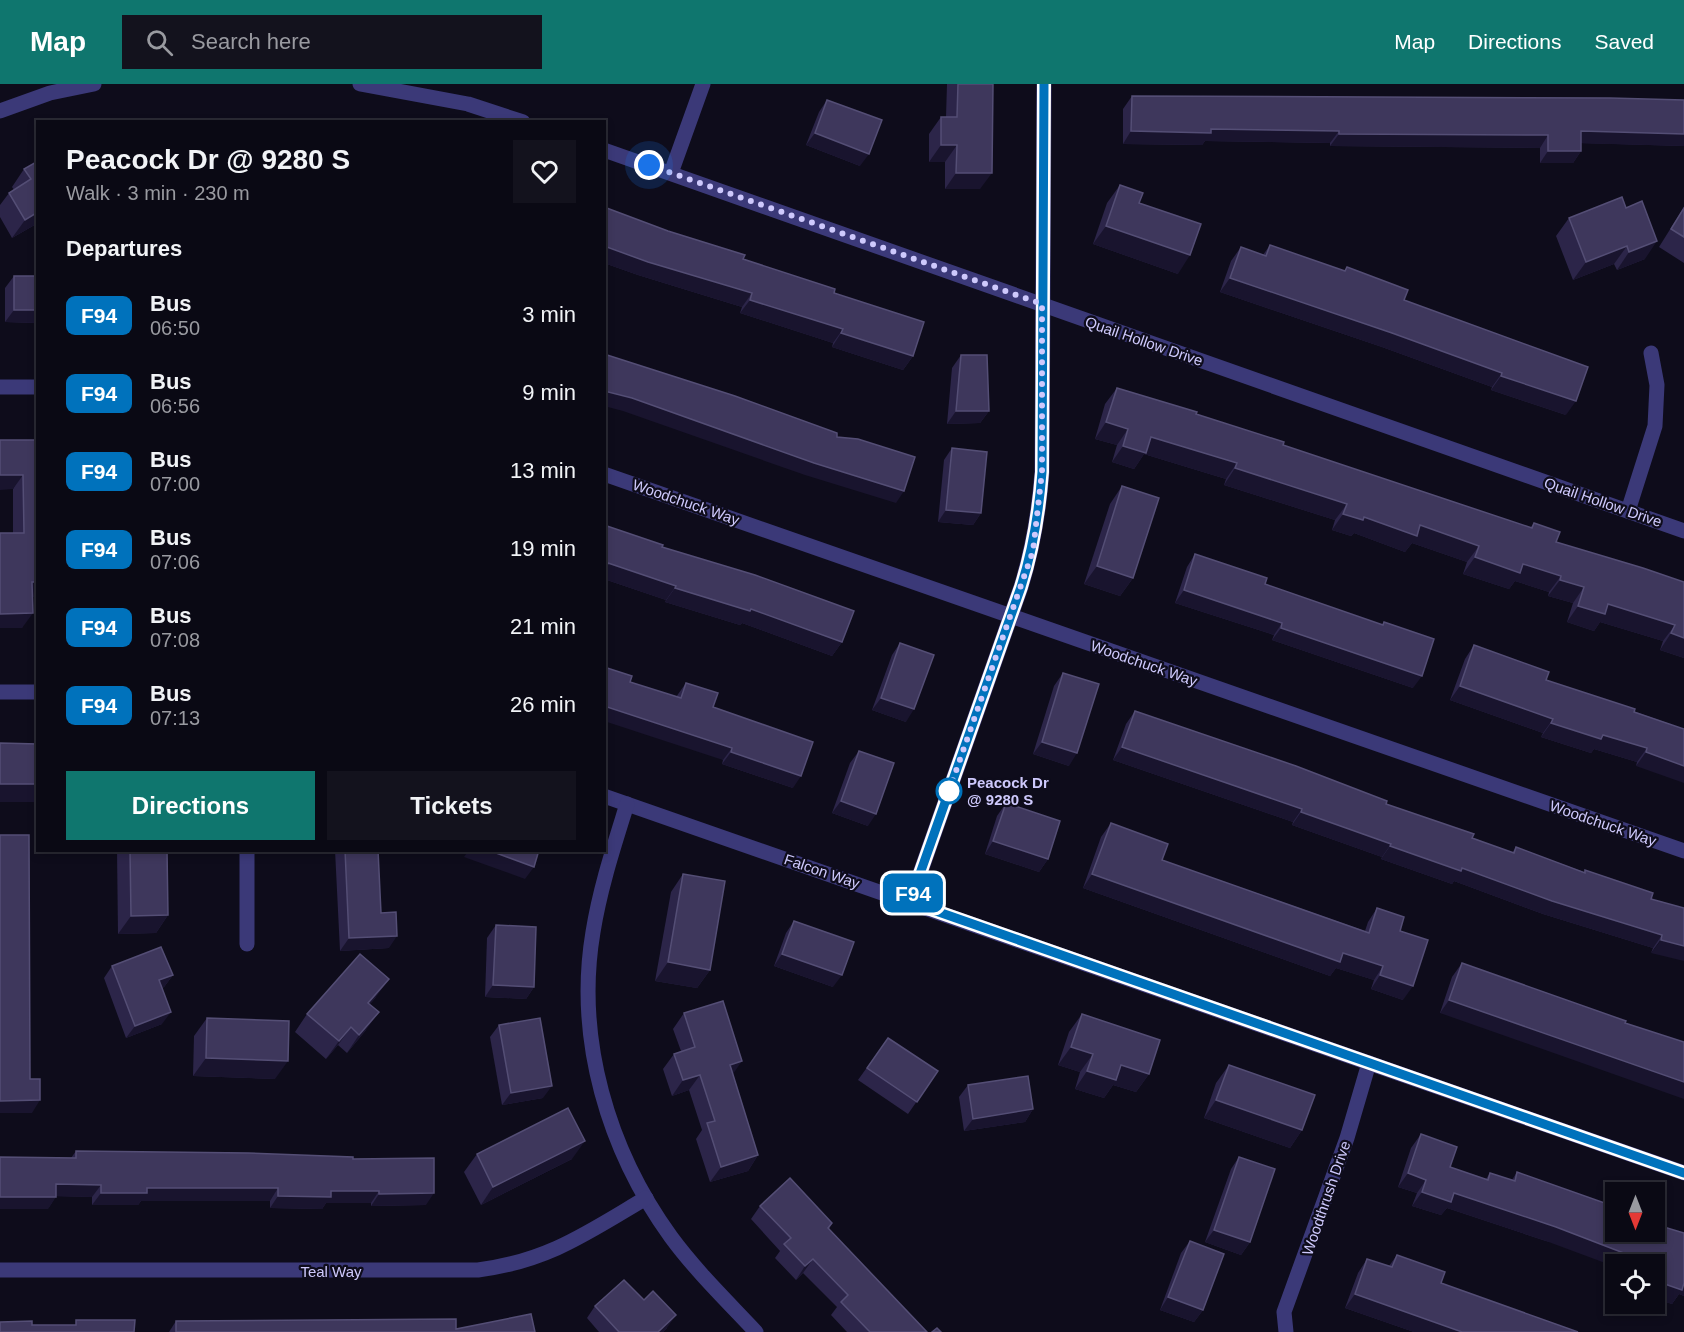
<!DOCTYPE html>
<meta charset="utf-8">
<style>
:root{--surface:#0a0914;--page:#13121d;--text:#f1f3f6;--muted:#999aa0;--line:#2a2a34;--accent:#0f766e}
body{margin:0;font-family:Helvetica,sans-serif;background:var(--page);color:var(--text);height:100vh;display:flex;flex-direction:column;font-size:22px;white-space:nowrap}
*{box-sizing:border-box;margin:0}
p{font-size:20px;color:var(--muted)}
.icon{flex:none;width:33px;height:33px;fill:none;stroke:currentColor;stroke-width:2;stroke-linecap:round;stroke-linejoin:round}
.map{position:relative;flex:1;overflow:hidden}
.details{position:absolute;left:36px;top:36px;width:570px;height:732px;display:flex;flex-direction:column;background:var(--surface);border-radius:0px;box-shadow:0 3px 9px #0003,0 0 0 2px var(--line)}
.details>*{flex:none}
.badge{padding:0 12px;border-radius:9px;font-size:21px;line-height:39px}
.needle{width:39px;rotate:180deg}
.fabs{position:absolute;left:1605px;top:1098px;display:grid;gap:12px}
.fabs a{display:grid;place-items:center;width:60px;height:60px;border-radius:0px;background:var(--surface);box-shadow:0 3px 9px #0003,0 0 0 2px var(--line);font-size:30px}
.you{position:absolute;width:30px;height:30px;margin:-15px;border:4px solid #fff;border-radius:50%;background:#1a73e8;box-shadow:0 0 0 9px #1a73e833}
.map>.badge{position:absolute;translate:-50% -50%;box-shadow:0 0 0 3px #fff}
h2{padding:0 30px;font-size:22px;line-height:54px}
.round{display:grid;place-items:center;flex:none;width:63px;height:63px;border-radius:0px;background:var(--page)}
.headline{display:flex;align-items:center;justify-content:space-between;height:102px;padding:0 30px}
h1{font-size:28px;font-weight:700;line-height:45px}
.cta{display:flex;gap:12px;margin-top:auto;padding:12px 30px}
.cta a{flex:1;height:69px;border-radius:0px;background:var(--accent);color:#fff;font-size:24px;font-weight:700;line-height:69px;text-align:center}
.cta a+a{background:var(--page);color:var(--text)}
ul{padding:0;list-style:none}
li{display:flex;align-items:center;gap:18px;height:78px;padding:0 30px}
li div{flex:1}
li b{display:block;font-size:22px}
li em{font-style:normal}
li .badge{min-width:66px;font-weight:700;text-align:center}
header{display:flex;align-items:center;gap:36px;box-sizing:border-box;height:84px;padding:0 30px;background:var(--accent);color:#fff}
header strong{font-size:28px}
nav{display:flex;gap:33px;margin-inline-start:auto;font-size:21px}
.search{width:420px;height:54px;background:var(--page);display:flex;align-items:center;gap:15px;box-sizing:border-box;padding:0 21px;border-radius:0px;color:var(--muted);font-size:22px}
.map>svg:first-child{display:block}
</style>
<header>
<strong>Map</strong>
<div class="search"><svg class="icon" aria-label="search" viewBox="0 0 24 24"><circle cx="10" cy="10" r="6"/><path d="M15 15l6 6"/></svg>Search here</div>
<nav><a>Map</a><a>Directions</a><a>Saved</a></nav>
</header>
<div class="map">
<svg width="1684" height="1248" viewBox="0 0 1684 1248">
<rect width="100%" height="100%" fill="#0e0c1b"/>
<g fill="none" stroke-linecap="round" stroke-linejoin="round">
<g stroke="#3b3978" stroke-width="15">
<polyline points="360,0 468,20 523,38"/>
<polyline points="0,27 50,9 94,0"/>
<polyline points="604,66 1684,447"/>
<polyline points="671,89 703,0"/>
<polyline points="0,303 38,303"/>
<polyline points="604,390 1684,767"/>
<polyline points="1628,427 1655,342 1657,301 1651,269"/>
<polyline points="0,608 38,608"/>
<polyline points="604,712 1684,1089"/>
<path d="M627 720C614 762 600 804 593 848 575 955 608 1066 671 1153 696 1187 727 1217 756 1248"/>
<polyline points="247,766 247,860"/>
<path d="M910 818 1021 503C1033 464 1039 428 1042 388L1044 0"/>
<path d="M0 1186H478C548 1177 587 1149 646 1114"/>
<polyline points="1286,1248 1284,1228 1347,1054 1369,979"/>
</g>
</g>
<g fill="#2c2549">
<polygon points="947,0 993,0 980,105 945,105 945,78 929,78 929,50 941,33 946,33"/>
<polygon points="1132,12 1684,16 1684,62 1581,59 1581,67 1573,79 1540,79 1540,64 1330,62 1330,59 1205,57 1202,61 1123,60 1123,25"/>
<polygon points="827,16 860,82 806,61 819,28"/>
<polygon points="38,77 38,139 12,154 0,133 0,121 9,109 14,106 12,103 24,85"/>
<polygon points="1120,101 1139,119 1178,190 1093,160 1107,119"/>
<polygon points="1622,113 1645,175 1617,186 1614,180 1573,196 1556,152 1569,134"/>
<polygon points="604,123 834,209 913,272 903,286 832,263 833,259 740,229 742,223 638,191 604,179"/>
<polygon points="1684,123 1684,179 1659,163"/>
<polygon points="1270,161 1344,187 1347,183 1404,216 1566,331 1491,306 1492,303 1382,263 1220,208 1231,177 1241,163 1263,171"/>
<polygon points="14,192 38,192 38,239 5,238 5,204"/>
<polygon points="961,271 989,327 980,339 947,340 952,284"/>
<polygon points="1117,304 1283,361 1530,444 1534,439 1556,458 1684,498 1684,574 1660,566 1663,557 1600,538 1594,547 1567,538 1573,519 1548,512 1549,508 1515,497 1509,505 1463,490 1467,478 1412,459 1405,468 1354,449 1351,452 1332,446 1335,436 1224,401 1226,395 1144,370 1134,385 1112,378 1117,361 1095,355 1105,320"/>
<polygon points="38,356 33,513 22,544 0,544 0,449 13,449 13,405"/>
<polygon points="952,364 981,429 973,441 938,438 944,376"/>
<polygon points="1122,402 1133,494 1120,512 1084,500 1110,420"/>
<polygon points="604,441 662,463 842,558 832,572 742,539 740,541 665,518 666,516 604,495"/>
<polygon points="1195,470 1265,500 1382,541 1384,538 1413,604 1272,556 1274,551 1175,519 1187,483"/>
<polygon points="900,559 906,638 872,626 892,571"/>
<polygon points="1474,561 1546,596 1684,645 1636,682 1637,678 1594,665 1591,669 1541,653 1543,649 1450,616 1465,575"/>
<polygon points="1063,589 1069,682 1033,670 1054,602"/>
<polygon points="630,598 676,613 686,599 713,623 793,704 722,680 723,676"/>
<polygon points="1135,627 1386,720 1512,769 1516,763 1584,788 1585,786 1651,815 1684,824 1651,869 1653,864 1543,830 1454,797 1452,800 1381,775 1382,773 1292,741 1293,738 1113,676 1126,640"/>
<polygon points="859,667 868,742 832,729 850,679"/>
<polygon points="1006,719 1048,775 1039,788 985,770 997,732"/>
<polygon points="1111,739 1162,776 1365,847 1368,838 1377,824 1400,847 1403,916 1371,905 1374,896 1336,884 1330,892 1083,804 1101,753"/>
<polygon points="117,766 167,766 168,831 156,849 118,850"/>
<polygon points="335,766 378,766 381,829 389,864 340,867"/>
<polygon points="683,790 710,886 697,904 655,897 671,808"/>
<polygon points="794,837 833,903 774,882 786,849"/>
<polygon points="496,841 534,903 526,915 485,913 487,854"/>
<polygon points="1462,879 1625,939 1440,929 1452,893"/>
<polygon points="112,882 173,891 164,903 162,904 162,940 126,954 104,894"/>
<polygon points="376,913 370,920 366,946 347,969 338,961 326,975 295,948 307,930"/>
<polygon points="684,929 733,990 758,1071 748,1087 710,1098 696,1055 702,1046 689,1006 672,1012 663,985 674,970 681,967 673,945"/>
<polygon points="1082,930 1149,990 1136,1008 1113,1001 1104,1014 1075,1005 1080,988 1058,981 1069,948"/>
<polygon points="207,934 275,995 193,992 194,952"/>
<polygon points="499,941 543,1014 502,1021 490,953"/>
<polygon points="888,954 938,987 908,1030 858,996"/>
<polygon points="1229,981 1302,1046 1290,1064 1204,1034 1216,999"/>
<polygon points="968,1001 1033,1025 1025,1038 964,1047 959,1013"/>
<polygon points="1421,1050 1450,1083 1486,1095 1490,1089 1512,1096 1517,1088 1616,1148 1684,1149 1684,1212 1679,1210 1672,1220 1654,1214 1654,1180 1546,1157 1447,1124 1441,1131 1412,1122 1417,1109 1398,1103 1411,1064"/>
<polygon points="76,1067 353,1075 426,1121 371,1122 371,1119 326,1119 322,1125 270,1124 270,1117 141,1117 138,1121 92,1121 92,1113 56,1112 48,1125 71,1074"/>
<polygon points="477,1070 572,1075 481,1121 464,1088"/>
<polygon points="1239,1073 1250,1158 1241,1171 1205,1158 1231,1085"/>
<polygon points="760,1122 832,1139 829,1145 927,1248 847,1248 831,1231 837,1223 803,1189 796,1196 775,1174 780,1167 751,1135"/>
<polygon points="1190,1157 1203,1226 1194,1238 1160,1226 1181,1169"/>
<polygon points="1397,1171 1441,1199 1578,1248 1414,1248 1345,1224 1358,1189 1367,1175 1389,1182"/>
<polygon points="644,1216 667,1244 663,1248 599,1248 587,1234 595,1222"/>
<polygon points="176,1237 456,1245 535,1248 169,1248"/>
</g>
<g fill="#19142e">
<polygon points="1211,45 1339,47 1330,59 1205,57 1202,61 1123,60 1131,47"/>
<polygon points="1581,47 1684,50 1684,62 1573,59"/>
<polygon points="815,49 869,70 860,82 806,61"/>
<polygon points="1339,50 1548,51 1540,64 1330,62"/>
<polygon points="941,61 957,61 945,78 929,78"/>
<polygon points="1548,67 1581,67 1573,79 1540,79"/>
<polygon points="956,89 992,89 980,105 945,105"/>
<polygon points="38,128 38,139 12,154 25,136"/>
<polygon points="1106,142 1190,171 1178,190 1093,160"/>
<polygon points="1657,157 1645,175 1617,186 1629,168"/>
<polygon points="604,162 752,209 742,223 638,191 604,179"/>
<polygon points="1627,162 1614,180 1573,196 1586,178"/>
<polygon points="1230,194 1392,249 1502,289 1492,303 1382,263 1220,208"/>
<polygon points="750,216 843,245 833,259 740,229"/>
<polygon points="14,226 38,226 38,239 5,238"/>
<polygon points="841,249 913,272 903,286 832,263"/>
<polygon points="1501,292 1576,317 1566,331 1491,306"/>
<polygon points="604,307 632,314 904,407 896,419 805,391 623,327 604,322"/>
<polygon points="956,327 989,327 980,339 947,340"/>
<polygon points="1106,338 1128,345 1117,361 1095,355"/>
<polygon points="1151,353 1237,379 1226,395 1144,370 1134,385 1112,378 1123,362"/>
<polygon points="1235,384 1347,420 1335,436 1224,401"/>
<polygon points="0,391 23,391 13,405 0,406"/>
<polygon points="946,426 981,429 973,441 938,438"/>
<polygon points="1343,430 1420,441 1479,462 1467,478 1412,459 1405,468 1354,449 1351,452 1332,446"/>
<polygon points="1475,473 1523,480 1561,492 1549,508 1515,497 1509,505 1463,490"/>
<polygon points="608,479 676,502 666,516 604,495 604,485"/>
<polygon points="1097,482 1133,494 1120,512 1084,500"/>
<polygon points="1560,496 1584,503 1573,519 1548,512"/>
<polygon points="32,498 38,498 38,513 22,513"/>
<polygon points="675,504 751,525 842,558 832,572 742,539 740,541 665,518"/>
<polygon points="1184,506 1282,539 1274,551 1175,519"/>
<polygon points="1608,520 1675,541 1663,557 1600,538 1594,547 1567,538 1578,522"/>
<polygon points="33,529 22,544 0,544 0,530"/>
<polygon points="1281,544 1422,592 1413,604 1272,556"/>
<polygon points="1671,549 1684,554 1684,574 1660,566"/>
<polygon points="1460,602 1553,635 1543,649 1450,616"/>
<polygon points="881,614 914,625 906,638 872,626"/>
<polygon points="604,622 732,664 723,676 604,637"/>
<polygon points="1551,639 1603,651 1647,664 1637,678 1594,665 1591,669 1541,653"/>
<polygon points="1042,658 1077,669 1069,682 1033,670"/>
<polygon points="1122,663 1302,725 1293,738 1113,676"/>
<polygon points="731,668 801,692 793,704 722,680"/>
<polygon points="1646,668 1684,682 1684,699 1636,682"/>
<rect x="0" y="700" width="38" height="18"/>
<polygon points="841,717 876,730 868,742 832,729"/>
<polygon points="1301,728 1391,760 1382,773 1292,741"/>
<polygon points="993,757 1048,775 1039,788 985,770"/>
<polygon points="1390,762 1462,784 1662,851 1653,864 1543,830 1454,797 1452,800 1381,775"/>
<polygon points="469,766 488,766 534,783 525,795 464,773"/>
<polygon points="1092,790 1383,882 1374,896 1336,884 1330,892 1083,804"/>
<polygon points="168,831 156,849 118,850 131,832"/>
<polygon points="397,852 389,864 340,867 349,854"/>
<polygon points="1661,856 1684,862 1684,877 1651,869"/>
<polygon points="782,870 842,891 833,903 774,882"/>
<polygon points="668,878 710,886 697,904 655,897"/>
<polygon points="173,891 164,903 150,909 159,896"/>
<polygon points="1380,891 1413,902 1403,916 1371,905"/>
<polygon points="389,895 376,913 356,937 368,919"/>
<polygon points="493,901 534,903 526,915 485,913"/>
<polygon points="1449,916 1684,998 1684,1015 1440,929"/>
<polygon points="171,928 162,940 126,954 135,942"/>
<polygon points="379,928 366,946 347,969 359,951"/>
<polygon points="351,943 338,961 326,975 339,957"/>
<polygon points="1071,963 1093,970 1080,988 1058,981"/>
<polygon points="206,974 288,977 275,995 193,992"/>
<polygon points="742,977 731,993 730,981"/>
<polygon points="1121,981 1149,990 1136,1008 1113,1001 1104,1014 1075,1005 1087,987"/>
<polygon points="700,991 689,1006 672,1012 683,996"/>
<polygon points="552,1002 543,1014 502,1021 511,1009"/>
<polygon points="40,1016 32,1029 0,1029 0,1017"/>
<polygon points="1216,1016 1302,1046 1290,1064 1204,1034"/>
<polygon points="1033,1025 1025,1038 964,1047 973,1035"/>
<polygon points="585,1057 572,1075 481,1121 493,1103"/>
<polygon points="758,1071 748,1087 710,1098 721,1083"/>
<polygon points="1408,1089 1426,1096 1417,1109 1398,1103"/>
<polygon points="56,1100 101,1101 92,1113 48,1112"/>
<polygon points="147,1104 278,1104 270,1117 141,1117 138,1121 92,1121 101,1109"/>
<polygon points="331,1107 379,1107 371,1119 326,1119 322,1125 270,1124 278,1112"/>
<polygon points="1422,1108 1454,1109 1556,1143 1660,1183 1654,1191 1654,1180 1616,1180 1616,1183 1546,1157 1447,1124 1441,1131 1412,1122"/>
<polygon points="434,1109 426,1121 371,1122 379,1110"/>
<polygon points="0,1113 56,1113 48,1125 0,1125"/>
<polygon points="1214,1146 1250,1158 1241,1171 1205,1158"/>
<polygon points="813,1175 803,1189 796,1196 805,1182"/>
<polygon points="1656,1197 1684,1197 1684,1212 1679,1210 1672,1220 1654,1214 1654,1199"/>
<polygon points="1355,1210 1462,1248 1414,1248 1345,1224"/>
<polygon points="1168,1213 1203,1226 1194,1238 1160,1226"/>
<polygon points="676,1231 667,1244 663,1248 658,1248"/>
</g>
<g fill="#3e375c" stroke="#544e75" stroke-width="1.5">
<polygon points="958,0 993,0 992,89 956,89 957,61 941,61 941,33 957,33"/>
<polygon points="1132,12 1610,14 1684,16 1684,50 1581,47 1581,67 1548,67 1548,51 1339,50 1339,47 1211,45 1211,49 1131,47"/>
<polygon points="827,16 882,36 869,70 815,49"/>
<polygon points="38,77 38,128 25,136 9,109 31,95 24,85"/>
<polygon points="1120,101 1143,109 1139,119 1201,140 1190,171 1106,142"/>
<polygon points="1622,113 1626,124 1642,117 1657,157 1629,168 1627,162 1586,178 1569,134"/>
<polygon points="604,123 668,147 745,171 743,175 835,205 834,209 924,238 913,272 841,249 843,245 750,216 752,209 648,178 604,162"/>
<polygon points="1684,124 1684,153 1671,145"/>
<polygon points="1270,161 1345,187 1347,183 1408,206 1404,216 1588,283 1576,317 1501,292 1502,289 1392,249 1230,194 1241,163 1266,172"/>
<rect x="14" y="192" width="24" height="34"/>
<polygon points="604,270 735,312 837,349 837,353 858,355 915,373 904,407 814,379 632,314 604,307"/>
<polygon points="961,271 987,271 989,327 956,327"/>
<polygon points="1117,304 1197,328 1196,330 1284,358 1283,361 1532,444 1534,439 1560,448 1556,458 1643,484 1684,498 1684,554 1671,549 1675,541 1608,520 1605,530 1578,522 1584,503 1560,496 1561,492 1523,480 1520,489 1475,473 1479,462 1420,441 1417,452 1364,433 1363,436 1343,430 1347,420 1235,384 1237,379 1151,353 1146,369 1123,362 1128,345 1106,338"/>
<polygon points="0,356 38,356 38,498 32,498 33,529 0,530 0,449 24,449 23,391 0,391"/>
<polygon points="952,364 987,368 981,429 946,426"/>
<polygon points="1122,402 1159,414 1133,494 1097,482"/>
<polygon points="604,441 663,461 662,463 755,491 854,527 842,558 751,525 750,527 675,504 676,502 608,479 604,490"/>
<polygon points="1195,470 1267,494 1265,500 1383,541 1384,538 1434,555 1422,592 1281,544 1282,539 1184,506"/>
<polygon points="900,559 934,571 914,625 881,614"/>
<polygon points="1474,561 1549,588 1546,596 1635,625 1634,628 1684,645 1684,682 1646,668 1647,664 1603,651 1601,655 1551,639 1553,635 1460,602"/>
<polygon points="604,583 632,592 630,598 681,614 686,599 718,609 713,623 813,658 801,692 731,668 732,664 604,622"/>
<polygon points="1063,589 1099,600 1077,669 1042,658"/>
<polygon points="1135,627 1296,682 1387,717 1386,720 1474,750 1472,754 1514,769 1516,763 1585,789 1585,786 1653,809 1651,815 1684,824 1684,862 1661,856 1662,851 1552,817 1462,784 1461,787 1390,762 1391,760 1301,728 1302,725 1122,663"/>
<polygon points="0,659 38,660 38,700 0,700"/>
<polygon points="859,667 894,679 876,730 841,717"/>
<polygon points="1006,719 1060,737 1048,775 993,757"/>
<polygon points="1111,739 1168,760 1162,776 1369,849 1377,824 1404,833 1400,847 1428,856 1413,902 1380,891 1383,882 1343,869 1340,878 1092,790"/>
<polygon points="0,751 29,751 30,995 40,995 40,1016 0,1017"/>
<polygon points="130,766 167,766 168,831 131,832"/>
<polygon points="345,766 378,766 381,829 396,828 397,852 349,854"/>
<polygon points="488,766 539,766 534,783"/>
<polygon points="683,790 725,797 710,886 668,878"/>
<polygon points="794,837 854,858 842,891 782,870"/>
<polygon points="496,841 536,843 534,903 493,901"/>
<polygon points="161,863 173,891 159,896 171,928 135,942 112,882"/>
<polygon points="360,870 389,895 368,919 379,928 359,951 351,943 339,957 307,930"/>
<polygon points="1462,879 1626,937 1625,939 1684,958 1684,998 1449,916"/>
<polygon points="723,917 742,977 730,981 758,1071 721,1083 707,1039 715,1037 700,991 683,996 674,970 695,963 684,929"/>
<polygon points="1082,930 1160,956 1149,990 1121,981 1116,996 1087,987 1093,970 1071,963"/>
<polygon points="207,934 289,937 288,977 206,974"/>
<polygon points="540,934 552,1002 511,1009 499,941"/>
<polygon points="888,954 938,987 917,1018 867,984"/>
<polygon points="1229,981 1315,1011 1302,1046 1216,1016"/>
<polygon points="1028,992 1033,1025 973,1035 968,1001"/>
<polygon points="568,1024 585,1057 493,1103 477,1070"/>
<polygon points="1421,1050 1457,1063 1450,1083 1488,1096 1490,1089 1515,1097 1517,1088 1616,1123 1616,1148 1654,1148 1654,1140 1684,1149 1684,1199 1682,1206 1656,1197 1660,1183 1556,1143 1454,1109 1451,1118 1422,1108 1426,1096 1408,1089"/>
<polygon points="76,1067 248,1069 353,1073 353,1075 434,1074 434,1109 379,1110 379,1107 331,1107 331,1113 278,1112 278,1104 147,1104 147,1109 101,1109 101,1101 56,1100 56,1113 0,1113 0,1073 76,1074"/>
<polygon points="1239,1073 1275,1085 1250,1158 1214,1146"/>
<polygon points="790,1094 832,1139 828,1144 927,1248 870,1248 841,1218 848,1211 813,1175 805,1182 784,1160 791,1154 760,1122"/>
<polygon points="1190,1157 1224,1170 1203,1226 1168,1213"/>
<polygon points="1397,1171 1445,1188 1441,1199 1578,1248 1462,1248 1355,1210 1367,1175 1392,1183"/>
<polygon points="624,1196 644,1216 653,1207 676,1231 658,1248 619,1248 595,1222"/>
<polygon points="531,1230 535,1248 176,1248 176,1237 456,1235 456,1245"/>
<polygon points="76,1236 135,1236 134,1248 0,1248 0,1238 32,1237 32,1241 76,1241"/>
<polygon points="937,1244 941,1248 932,1248"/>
</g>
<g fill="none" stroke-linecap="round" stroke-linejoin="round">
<g stroke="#fff" stroke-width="14">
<path id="line" d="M1044 0 1042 388C1039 428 1033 465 1021 503L910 818 1684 1089"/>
</g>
<use href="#line" stroke="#0072bc" stroke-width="9"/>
<polyline stroke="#cec9fc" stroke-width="6" stroke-dasharray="0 10.8" points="649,81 1042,220 1042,388 1033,467 949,707"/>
</g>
<circle fill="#fff" stroke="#0072bc" stroke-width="3" cx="949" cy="707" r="12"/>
<g text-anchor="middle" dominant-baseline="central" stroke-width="4.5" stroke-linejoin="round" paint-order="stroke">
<g font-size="15" fill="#cec9fc" stroke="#0e0c1b">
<text transform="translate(1144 257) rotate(19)">Quail Hollow Drive</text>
<text transform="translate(686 418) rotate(19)">Woodchuck Way</text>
<text transform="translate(1603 418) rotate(19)">Quail Hollow Drive</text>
<text transform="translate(1144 579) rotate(19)">Woodchuck Way</text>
<text transform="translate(1603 739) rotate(19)">Woodchuck Way</text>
<text transform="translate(822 787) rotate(19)">Falcon Way</text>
<text transform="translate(1326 1114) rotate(-71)">Woodthrush Drive</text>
<text x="331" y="1187">Teal Way</text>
</g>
<g font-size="15" font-weight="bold" fill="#cec9fc" stroke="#0e0c1b" text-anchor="start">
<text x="967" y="698">Peacock Dr<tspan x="967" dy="17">@ 9280 S</tspan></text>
</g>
</g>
</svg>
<div class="fabs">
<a><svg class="needle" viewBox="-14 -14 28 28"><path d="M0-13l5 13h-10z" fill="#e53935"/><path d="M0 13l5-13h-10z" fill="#999aa0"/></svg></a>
<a><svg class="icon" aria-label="locate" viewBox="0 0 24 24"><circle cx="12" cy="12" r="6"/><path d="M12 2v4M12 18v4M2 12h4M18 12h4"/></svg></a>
</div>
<div class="you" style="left:649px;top:81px"></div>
<b class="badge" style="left:913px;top:809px;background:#0072bc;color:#fff">F94</b>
<section class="details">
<div class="headline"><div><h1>Peacock Dr @ 9280 S</h1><p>Walk · 3 min · 230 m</p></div><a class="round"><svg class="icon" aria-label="heart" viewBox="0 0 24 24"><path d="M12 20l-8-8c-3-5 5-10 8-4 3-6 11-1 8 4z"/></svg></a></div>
<h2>Departures</h2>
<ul>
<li><span class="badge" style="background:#0072bc;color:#fff">F94</span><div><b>Bus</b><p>06:50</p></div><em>3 min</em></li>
<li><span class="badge" style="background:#0072bc;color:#fff">F94</span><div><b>Bus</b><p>06:56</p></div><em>9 min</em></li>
<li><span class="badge" style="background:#0072bc;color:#fff">F94</span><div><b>Bus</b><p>07:00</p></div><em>13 min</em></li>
<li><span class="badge" style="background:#0072bc;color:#fff">F94</span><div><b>Bus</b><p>07:06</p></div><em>19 min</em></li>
<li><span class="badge" style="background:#0072bc;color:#fff">F94</span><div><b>Bus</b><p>07:08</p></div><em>21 min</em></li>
<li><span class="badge" style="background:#0072bc;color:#fff">F94</span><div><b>Bus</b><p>07:13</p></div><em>26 min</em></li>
</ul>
<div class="cta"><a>Directions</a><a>Tickets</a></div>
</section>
</div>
